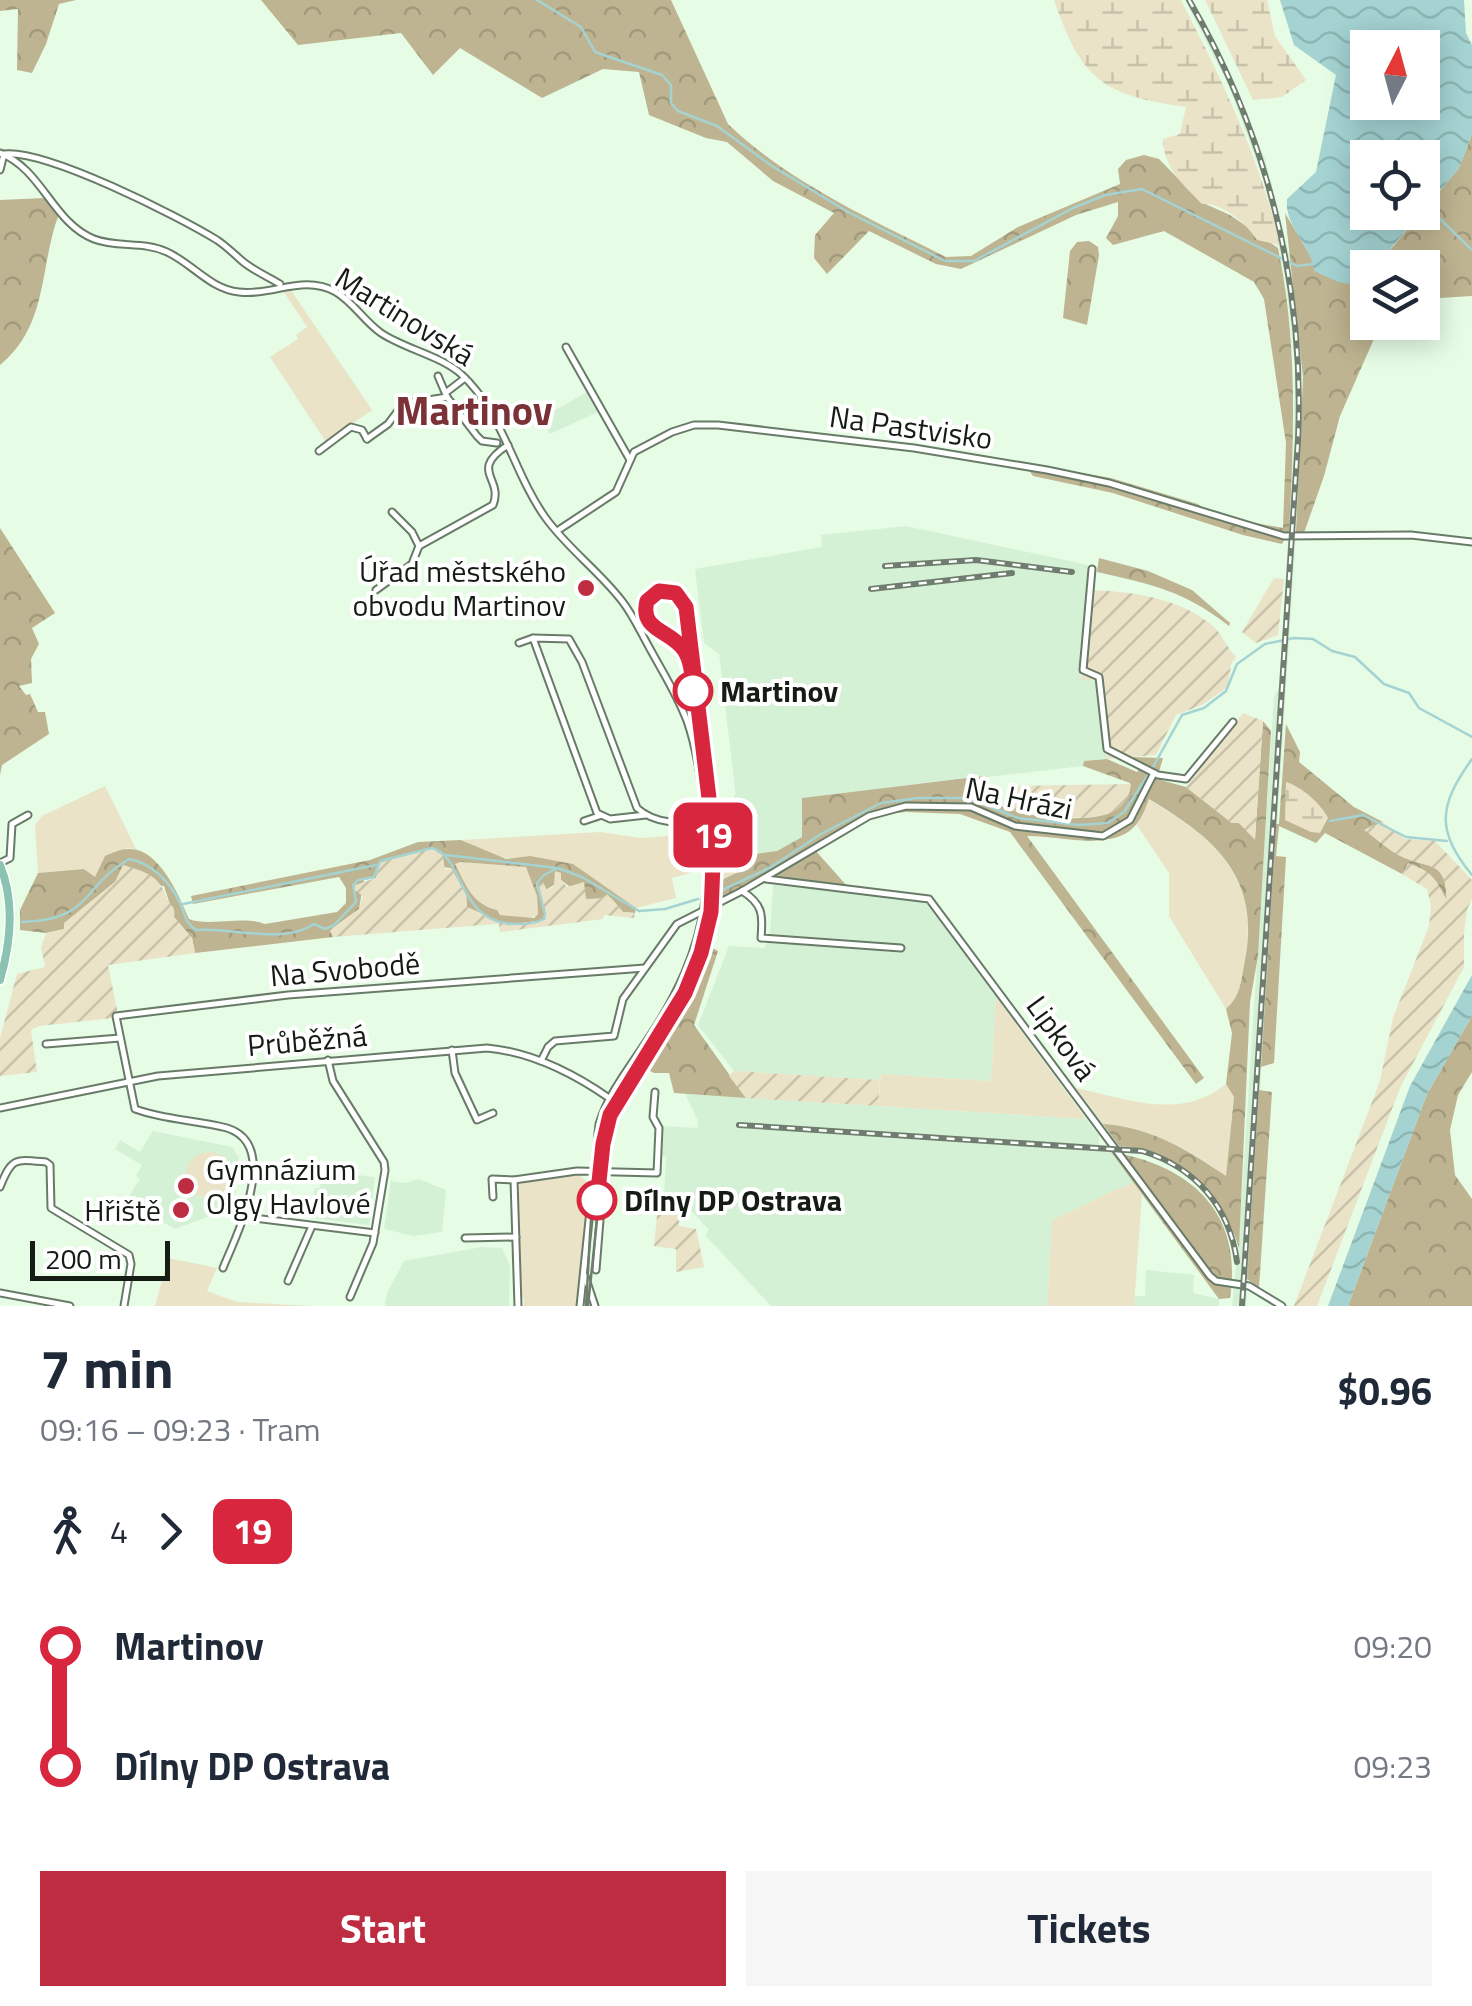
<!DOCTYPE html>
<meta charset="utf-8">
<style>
:root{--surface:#fff;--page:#f6f6f7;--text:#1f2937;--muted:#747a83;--accent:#bd2c41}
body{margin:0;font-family:"Titillium Web",sans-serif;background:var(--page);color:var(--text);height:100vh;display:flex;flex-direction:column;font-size:38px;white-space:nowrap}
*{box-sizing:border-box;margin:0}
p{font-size:32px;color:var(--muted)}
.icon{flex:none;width:55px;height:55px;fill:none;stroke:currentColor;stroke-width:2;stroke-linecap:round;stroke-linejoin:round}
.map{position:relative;height:1306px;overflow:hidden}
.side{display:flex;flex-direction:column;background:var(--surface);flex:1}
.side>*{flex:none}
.badge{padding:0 20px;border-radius:15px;font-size:35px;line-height:65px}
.needle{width:65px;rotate:6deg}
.controls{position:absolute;left:1350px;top:30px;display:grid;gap:20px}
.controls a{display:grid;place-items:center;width:90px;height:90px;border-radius:0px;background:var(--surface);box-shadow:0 5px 25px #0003;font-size:50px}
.scale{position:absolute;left:30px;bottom:25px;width:140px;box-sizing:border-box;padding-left:10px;border:5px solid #141c14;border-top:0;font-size:28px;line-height:35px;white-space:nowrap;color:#141c14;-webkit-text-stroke:8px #fff;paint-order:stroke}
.map>.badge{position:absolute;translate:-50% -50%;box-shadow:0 0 0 5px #fff}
.legs{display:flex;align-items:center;gap:15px;height:110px;padding:0 40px;font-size:32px}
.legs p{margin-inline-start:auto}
.overview{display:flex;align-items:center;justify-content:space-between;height:170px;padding:0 40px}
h1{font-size:55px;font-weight:700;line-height:75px}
.action{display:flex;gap:20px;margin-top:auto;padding:20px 40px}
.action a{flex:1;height:115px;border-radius:0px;background:var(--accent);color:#fff;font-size:40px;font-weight:700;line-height:115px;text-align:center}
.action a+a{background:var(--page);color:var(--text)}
ul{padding:0 40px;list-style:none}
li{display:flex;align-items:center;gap:35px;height:120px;font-size:38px}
li i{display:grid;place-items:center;width:15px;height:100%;margin:0 12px;background:currentColor}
li i::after{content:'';width:25px;height:25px;margin:-12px;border:8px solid;border-radius:50%;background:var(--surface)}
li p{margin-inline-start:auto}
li:first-child i{background:linear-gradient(#0000 50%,currentColor 0)}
li:last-child i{background:linear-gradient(currentColor 50%,#0000 0)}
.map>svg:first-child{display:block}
</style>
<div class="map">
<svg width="1472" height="1306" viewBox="0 0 1472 1306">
<defs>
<pattern id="forest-crowns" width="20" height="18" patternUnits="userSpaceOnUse" patternTransform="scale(2.5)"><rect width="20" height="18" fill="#beb491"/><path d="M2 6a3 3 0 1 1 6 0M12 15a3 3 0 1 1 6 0" fill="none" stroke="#a29a7c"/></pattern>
<pattern id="wetland-marsh" width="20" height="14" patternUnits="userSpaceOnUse" patternTransform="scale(2.5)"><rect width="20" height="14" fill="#eae3c8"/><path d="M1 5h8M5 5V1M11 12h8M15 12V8" fill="none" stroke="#c8c2ab"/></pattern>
<pattern id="garden-furrows" width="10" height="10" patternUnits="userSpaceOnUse" patternTransform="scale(2.5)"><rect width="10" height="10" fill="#eae3c8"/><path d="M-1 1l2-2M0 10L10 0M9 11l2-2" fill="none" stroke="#c8c2ab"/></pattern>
<pattern id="water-waves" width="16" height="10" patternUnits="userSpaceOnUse" patternTransform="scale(2.5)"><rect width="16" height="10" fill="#a4d3d2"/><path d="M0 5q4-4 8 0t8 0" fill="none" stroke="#8cb5b3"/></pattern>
</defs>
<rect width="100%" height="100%" fill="#e6fce5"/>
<g fill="#d5f1d5">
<polygon points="1185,0 1193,0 1218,46 1265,159 1290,258 1302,363 1302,440 1246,1306 1232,1306 1240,1225 1274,697 1279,687 1294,440 1295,363 1285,276 1264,181 1229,86"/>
<polygon points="589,391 600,411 550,434 541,418"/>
<polygon points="906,526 1088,565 1081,680 1098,679 1107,759 1084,761 1083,766 802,798 802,837 777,851 743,856 719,654 704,643 695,569 822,547 821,535"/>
<polygon points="773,885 923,899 996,997 991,1081 881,1074 880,1080 734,1071 698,1025 729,946 764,948 770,935"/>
<polygon points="685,1094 1086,1119 1099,1136 1099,1151 1111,1152 1133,1182 1052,1220 1047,1306 771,1306 705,1235 709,1230 680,1199 664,1197 666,1157 661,1156 663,1126 697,1128 698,1121"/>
<polygon points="153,1131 232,1147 239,1157 234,1207 175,1229 126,1201 140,1179 136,1176 142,1165 115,1149 120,1140 140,1152"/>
<polygon points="331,1172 375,1177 369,1225 311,1218 315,1188 320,1188 321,1178 330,1179"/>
<polygon points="419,1179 446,1190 442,1232 413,1236 384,1229 391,1181 405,1183"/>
<polygon points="482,1247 502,1248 510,1266 509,1306 385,1306 387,1293 404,1261"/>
<polygon points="1146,1270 1194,1275 1193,1293 1219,1299 1219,1306 1134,1306 1135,1296 1145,1296"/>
</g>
<g fill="#eae3c8">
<polygon points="282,289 290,289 372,410 326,442 270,357 298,339 296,335 307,327"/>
<polygon points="105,786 136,849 126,848 96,878 84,869 38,873 35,825 42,816"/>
<polygon points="736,794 743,855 755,854 747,868 715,883 717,848 712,814 721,813"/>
<path d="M1148 799C1213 838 1261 875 1245 960 1241 979 1241 996 1226 1009L1169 916V873L1137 825Z"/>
<polygon points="600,832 640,838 696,834 698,871 672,878 676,898 636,908 597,881 524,859 497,857 462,840"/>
<path d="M460 862 527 867 537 896 538 914C529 922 512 917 500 915L497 910C472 904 466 884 454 864Z"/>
<polygon points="996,997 1086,1119 878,1106 881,1074 991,1081"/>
<path d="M1226 1084 1234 1097 1226 1177C1194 1150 1145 1126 1103 1124L1076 1088C1127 1099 1182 1121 1226 1084Z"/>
<circle cx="209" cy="1175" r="23"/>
<polygon points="577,1173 588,1183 578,1306 524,1306 524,1299 521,1297 517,1188 525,1179"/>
<polygon points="1133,1182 1142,1195 1134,1306 1047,1306 1052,1220"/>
<polygon points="168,1258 217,1268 207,1291 237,1302 310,1306 155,1306"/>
</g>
<g fill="url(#forest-crowns)" fill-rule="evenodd">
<polygon points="0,0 76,0 59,4 46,44 32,73 17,70 18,9 0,11"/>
<path d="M261 0H671L728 124C788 182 872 220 946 257L971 256 1018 227 1120 184 1118 169 1126 160 1144 155 1159 159 1201 202 1230 215 1278 248C1298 343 1294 435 1289 531L1282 544 1243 535 1113 493 1033 476 1024 463 1111 478 1198 504 1212 515 1283 528 1286 443 1264 299 1254 282 1164 231 1113 245 1106 238 1118 216V202L1076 215 961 269 936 264 869 231 827 274 814 258 815 235 834 213 773 181 727 142 706 138 649 115 639 72 603 69 542 98 460 48 433 75 401 33 298 45Z"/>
<polygon points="1472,134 1472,296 1423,299 1422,268 1375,268 1459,168"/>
<path d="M44 198 59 214C39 266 49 325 0 365V200Z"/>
<polygon points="1285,213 1313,260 1315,271 1361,283 1367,275 1368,322 1381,323 1340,416 1324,476 1304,533 1296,532 1303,377"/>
<polygon points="1089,241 1098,247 1099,255 1087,325 1063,318 1070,251 1077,242"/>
<polygon points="0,528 55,613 32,628 39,644 31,659 32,683 19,686 26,695 30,694 38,712 45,712 49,734 2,765 0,775"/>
<path d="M1099 558 1148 571 1192 590 1230 623 1229 626C1183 590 1153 585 1097 572Z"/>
<path d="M1263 721 1271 731 1258 956 1250 1002 1239 1248C1222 1191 1180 1151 1119 1146L1103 1124C1151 1127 1188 1150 1226 1176L1234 1097 1226 1084 1232 1033 1226 1009C1241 996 1241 980 1245 960 1261 876 1214 838 1149 799 1146 806 1143 816 1138 822 1116 854 1059 835 1027 836L1204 1078 1196 1084 1010 832 960 814 906 812 870 816 814 849 848 887 788 885 764 877 720 898 714 897 715 883 747 868 755 854 777 851 802 837V798L984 776 985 795C992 800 998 805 1006 808 1035 820 1132 831 1130 783L1083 766 1084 761 1107 759 1137 772 1144 764 1132 757 1163 758 1157 779 1186 787 1232 823H1239L1255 839Z"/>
<path d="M1286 724 1300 752 1299 762 1354 807 1383 822 1366 829C1376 837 1386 848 1398 854 1431 873 1446 854 1447 904L1408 864 1402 874 1325 833 1316 843 1279 826 1276 856 1286 857 1274 1063 1261 1067 1276 824H1279Z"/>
<path d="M461 840 506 859 530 856 573 864 636 908 635 913 623 912 611 898 586 899 561 880 546 890 536 886 545 908V920L507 925 467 907 466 895 451 868 442 867 443 856 431 848 380 863 376 878 364 880 359 909 333 928V937L195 953 192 938 174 917 164 886 115 882 65 923V929L46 933 20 930V910L38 873 84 869 95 877 105 856C112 853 120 849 128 849 159 847 179 896 189 919 208 927 244 915 265 924L337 912 346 903V888L339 877 193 904 191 896 370 860 418 842ZM460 862 526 867 537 896 538 914 534 918 500 915 497 910C472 904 466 885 455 864Z"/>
<polygon points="711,947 718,951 694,1025 746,1098 674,1093 669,1073 654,1073 641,1066 680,1006 702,956"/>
<polygon points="1472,1016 1472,1072 1458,1095 1450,1130 1455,1175 1472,1199 1472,1306 1348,1306 1427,1094"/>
<polygon points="1259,1090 1272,1092 1259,1288 1247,1279"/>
<path d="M1111 1152C1191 1165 1243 1213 1230 1298L1219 1299Z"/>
</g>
<g fill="url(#wetland-marsh)">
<path d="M1054 0H1181C1221 78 1260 158 1280 245L1257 240C1247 224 1221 202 1202 204 1182 183 1164 169 1163 139L1180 134 1186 107C1103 95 1082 81 1054 0Z"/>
<polygon points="1205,0 1267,0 1275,36 1306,80 1282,97 1253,100"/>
<path d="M1286 782C1302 787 1320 803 1328 818L1320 833 1311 832 1285 820Z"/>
</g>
<g fill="url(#garden-furrows)">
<polygon points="1274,578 1284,579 1278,635 1256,643 1242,632"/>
<path d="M1086 590C1131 591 1178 597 1213 626 1222 634 1227 648 1236 657L1231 664 1228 687 1202 705 1176 715 1156 755 1107 759 1098 679 1081 681Z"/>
<polygon points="1243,713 1263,721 1255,840 1239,823 1232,823 1186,787"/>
<path d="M1131 784C1125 838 1044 811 1011 811L1010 786Z"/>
<path d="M1383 822 1405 839 1435 841 1472 880V899L1467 910 1464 933V967L1400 1088 1317 1306H1294L1380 1081 1393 1018 1429 926 1431 906 1427 889 1402 874 1408 863C1435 873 1435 879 1447 900 1446 858 1427 870 1398 855 1386 848 1375 838 1364 830Z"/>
<polygon points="431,848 443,856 445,870 451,868 466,895 467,907 507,925 545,920 545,908 536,886 543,882 547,890 554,886 555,871 561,873 561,880 567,887 584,882 586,899 598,899 607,894 623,912 635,913 634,918 604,915 603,919 500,932 499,924 495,924 333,937 330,931 333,928 359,909 363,896 354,890 355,885 376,878 380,863"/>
<path d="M123 865C143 871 159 875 166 896 170 907 176 905 174 917L192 938 195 953 108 965 118 1014 113 1015V1018L39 1026 31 1030 37 1072 0 1076V1038L17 974 45 967 41 947 46 933 64 929V923L115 882Z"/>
<polygon points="734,1071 880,1080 878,1106 746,1098 729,1076"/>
<polygon points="659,1197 680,1199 679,1226 696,1229 704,1267 676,1272 676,1249 654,1246"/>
</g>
<g fill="url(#water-waves)" fill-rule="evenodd">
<path d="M1280 0H1464L1466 33 1472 45V134L1459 168 1375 267 1368 268 1367 275C1351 293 1333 279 1314 271 1311 244 1284 226 1287 199L1316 172 1336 75 1294 45ZM1368 48H1422V102H1368ZM1368 158H1422V212H1368Z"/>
<polygon points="1472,975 1472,1016 1427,1094 1348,1306 1328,1306 1410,1086"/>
</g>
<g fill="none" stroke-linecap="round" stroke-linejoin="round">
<g stroke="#a4d3d2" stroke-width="2.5">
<polyline points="537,0 581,27 595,52 662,75 671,85 671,103 678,111 717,126 772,166 848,212 945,261 974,261 1073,208 1105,195 1142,189 1297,266 1313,264"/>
<polyline points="1420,217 1431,213 1437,216 1472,250"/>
<path d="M1472 759C1439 805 1435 831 1472 875"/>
<polyline points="1153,767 1182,715 1204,708 1226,691 1237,664 1265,644 1294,638 1313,639 1332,651 1355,657 1384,684 1409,693 1419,708 1472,737"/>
<polyline points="1330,821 1363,815 1406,837 1447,841"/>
<polyline points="446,855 557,868"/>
<polyline points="718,892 771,867 821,834 881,803 918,798 968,798 1018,818 1079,825 1108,823 1124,812 1148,775"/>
<polyline points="183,904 376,865"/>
<path d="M22 922C92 920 80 888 129 859 151 863 169 881 179 901 186 914 183 921 196 930 231 927 284 945 314 924L325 929 334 925 356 902 353 885 358 880 374 877 380 861 432 848C465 857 457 922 513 924 524 924 534 924 544 919L545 914 537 883 544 875 558 868 582 877 639 911 665 909 698 899"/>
</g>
<g stroke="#687b68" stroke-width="9">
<g id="minor">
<path d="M0 153C42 169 53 223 94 239 117 248 144 241 167 252 193 264 210 289 239 292 273 296 303 274 336 292 353 302 364 321 381 333 405 349 441 356 461 374 503 412 513 472 545 517 567 548 599 571 622 601 633 615 640 631 649 647 662 671 677 694 687 721 703 767 711 851 705 900 698 952 677 996 648 1039 630 1067 609 1092 599 1124L580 1306"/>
<path d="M0 170 4 154C46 149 178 216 217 240 226 246 233 253 241 260 252 270 267 276 280 284"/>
<polyline points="566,347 630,460"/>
<polyline points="438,376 447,397 477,436 482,441 497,443"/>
<polyline points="448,391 465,378"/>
<polyline points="367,439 388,424 403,404 447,397"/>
<polyline points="319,451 351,427 362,430 367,439"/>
<polyline points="392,512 412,532 419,546"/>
<polyline points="557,531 616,492 634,452 672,432 694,425 718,425 914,448 1047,470 1109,483 1284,536 1411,535 1472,542"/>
<polyline points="1092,569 1083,670 1099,677 1107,749 1158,775 1186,779 1233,722"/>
<path d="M376 590 412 564 419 546 493 505C504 478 468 471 508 445"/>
<polyline points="533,638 597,813 610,819 646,815"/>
<path d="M519 643 533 638 569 639 582 662 637 808C656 825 680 823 704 821"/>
<polyline points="584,821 599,816"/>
<polyline points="0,863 10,858 12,824 28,815"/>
<polyline points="766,879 929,899 1210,1276 1216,1281 1249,1286 1282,1306"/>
<path d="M742 891C763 904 763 915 761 938L901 948"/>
<polyline points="46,1044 120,1038"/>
<polyline points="452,1050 455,1073 477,1120 493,1113"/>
<polyline points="328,1060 333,1081 384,1162 385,1170 373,1243 350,1297"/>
<polyline points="541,1061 548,1047 555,1041 614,1036 623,999 677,924 742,891 869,816 906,806 971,807 1015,826 1103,836 1130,820 1154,773"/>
<path d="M0 1108 158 1076 487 1048C531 1052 573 1073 609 1098"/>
<polyline points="514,1180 518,1306"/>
<path d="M0 1187C12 1157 15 1159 46 1162L50 1165 51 1208 129 1255 131 1264 124 1306"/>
<polyline points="493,1197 492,1179 514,1180 577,1171 657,1173 659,1128 653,1117 655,1092"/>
<polyline points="246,1217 375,1233"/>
<polyline points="465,1238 516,1237"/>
<path d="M223 1268C236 1236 282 1145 227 1128 197 1120 165 1120 135 1109L116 1016 288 995 645 968"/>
<polyline points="596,1270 604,1170"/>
<polyline points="585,1276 595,1306"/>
<polyline points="288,1281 312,1226"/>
<polyline points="0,1293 70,1306"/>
</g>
</g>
<g stroke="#fff" stroke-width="11">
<path id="major" d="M0 865C15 902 11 942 0 980"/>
</g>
<use href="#minor" stroke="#fff" stroke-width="5"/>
<use href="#major" stroke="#8bc2b1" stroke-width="8"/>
<path stroke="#6f7d6f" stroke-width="2.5" d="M586 1306C590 1253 590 1156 610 1109 639 1043 688 1006 705 928 717 872 708 817 702 761 698 728 695 695 690 662 681 638 654 637 645 615L649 598C663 586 679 589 686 606L713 841 712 908 703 948 685 993 622 1093 607 1124 588 1306"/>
<g stroke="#6f7d6f" stroke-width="6">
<g id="rail">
<path d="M1189 0C1267 134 1305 285 1298 440L1242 1306"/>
<polyline points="885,566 976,560 1072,572"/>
<polyline points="871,589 1012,573"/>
<path d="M739 1125 1142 1151C1195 1167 1230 1207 1237 1262"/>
</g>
</g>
<use href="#rail" stroke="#fff" stroke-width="2.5" stroke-dasharray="8" stroke-linecap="butt"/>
</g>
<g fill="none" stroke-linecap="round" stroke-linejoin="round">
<g stroke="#fff" stroke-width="22">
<path id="line-1" d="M597 1200 603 1144 610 1115 685 993 701 953 711 912 714 840 686 607 676 593 659 591 647 601C639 631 671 630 684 650 692 662 692 678 693 691"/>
</g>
<use href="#line-1" stroke="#d7263d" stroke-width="15"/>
</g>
<g fill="#bd2c41" stroke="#fff" stroke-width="4">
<circle cx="586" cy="588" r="10"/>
<circle cx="186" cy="1186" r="10"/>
<circle cx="181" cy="1210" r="10"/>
</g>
<g fill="#fff" stroke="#d7263d" stroke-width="5">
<circle cx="693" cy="691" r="18"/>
<circle cx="597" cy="1200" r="18"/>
</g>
<g text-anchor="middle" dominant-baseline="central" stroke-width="8" stroke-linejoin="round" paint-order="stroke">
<g font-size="30" fill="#141c14" stroke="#fff">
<text transform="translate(405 316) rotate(32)">Martinovská</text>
<text transform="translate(911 427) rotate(8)">Na Pastvisko</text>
<text transform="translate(1019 798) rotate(12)">Na Hrázi</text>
<text transform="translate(345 969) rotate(-5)">Na Svobodě</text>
<text transform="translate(1062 1038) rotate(54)">Lipková</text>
<text transform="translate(307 1040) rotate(-5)">Průběžná</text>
</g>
<g font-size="30" fill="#141c14" stroke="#fff" text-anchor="end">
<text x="566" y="571">Úřad městského<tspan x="566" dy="34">obvodu Martinov</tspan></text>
<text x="206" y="1169" text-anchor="start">Gymnázium<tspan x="206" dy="34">Olgy Havlové</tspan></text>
<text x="161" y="1210">Hřiště</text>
</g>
<g font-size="30" font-weight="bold" fill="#141c14" stroke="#fff" text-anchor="start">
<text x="720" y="691">Martinov</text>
<text x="624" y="1200">Dílny DP Ostrava</text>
</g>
<g font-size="40" font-weight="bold" fill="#7a3237" stroke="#fff">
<text x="474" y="410">Martinov</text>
</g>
</g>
</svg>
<div class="controls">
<a><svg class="needle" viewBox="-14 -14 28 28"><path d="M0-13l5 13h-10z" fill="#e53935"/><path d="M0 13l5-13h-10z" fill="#747a83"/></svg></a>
<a><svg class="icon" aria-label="locate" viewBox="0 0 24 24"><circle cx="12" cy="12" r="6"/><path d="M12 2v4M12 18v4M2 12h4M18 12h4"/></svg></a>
<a><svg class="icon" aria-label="layers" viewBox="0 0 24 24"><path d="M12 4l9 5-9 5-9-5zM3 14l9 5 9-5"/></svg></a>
</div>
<div class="scale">200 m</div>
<b class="badge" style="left:713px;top:835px;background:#d7263d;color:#fff">19</b>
</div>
<section class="side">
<div class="overview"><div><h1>7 min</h1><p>09:16 – 09:23 · Tram</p></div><b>$0.96</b></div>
<div class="legs"><svg class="icon" aria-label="walk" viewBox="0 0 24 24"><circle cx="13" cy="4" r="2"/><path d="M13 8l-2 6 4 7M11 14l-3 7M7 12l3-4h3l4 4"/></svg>4<svg class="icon" aria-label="forward" viewBox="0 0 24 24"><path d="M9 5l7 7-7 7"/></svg><b class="badge" style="background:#d7263d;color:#fff">19</b></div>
<ul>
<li><i style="color:#d7263d"></i><b>Martinov</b><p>09:20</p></li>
<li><i style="color:#d7263d"></i><b>Dílny DP Ostrava</b><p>09:23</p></li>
</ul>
<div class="action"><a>Start</a><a>Tickets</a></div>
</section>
